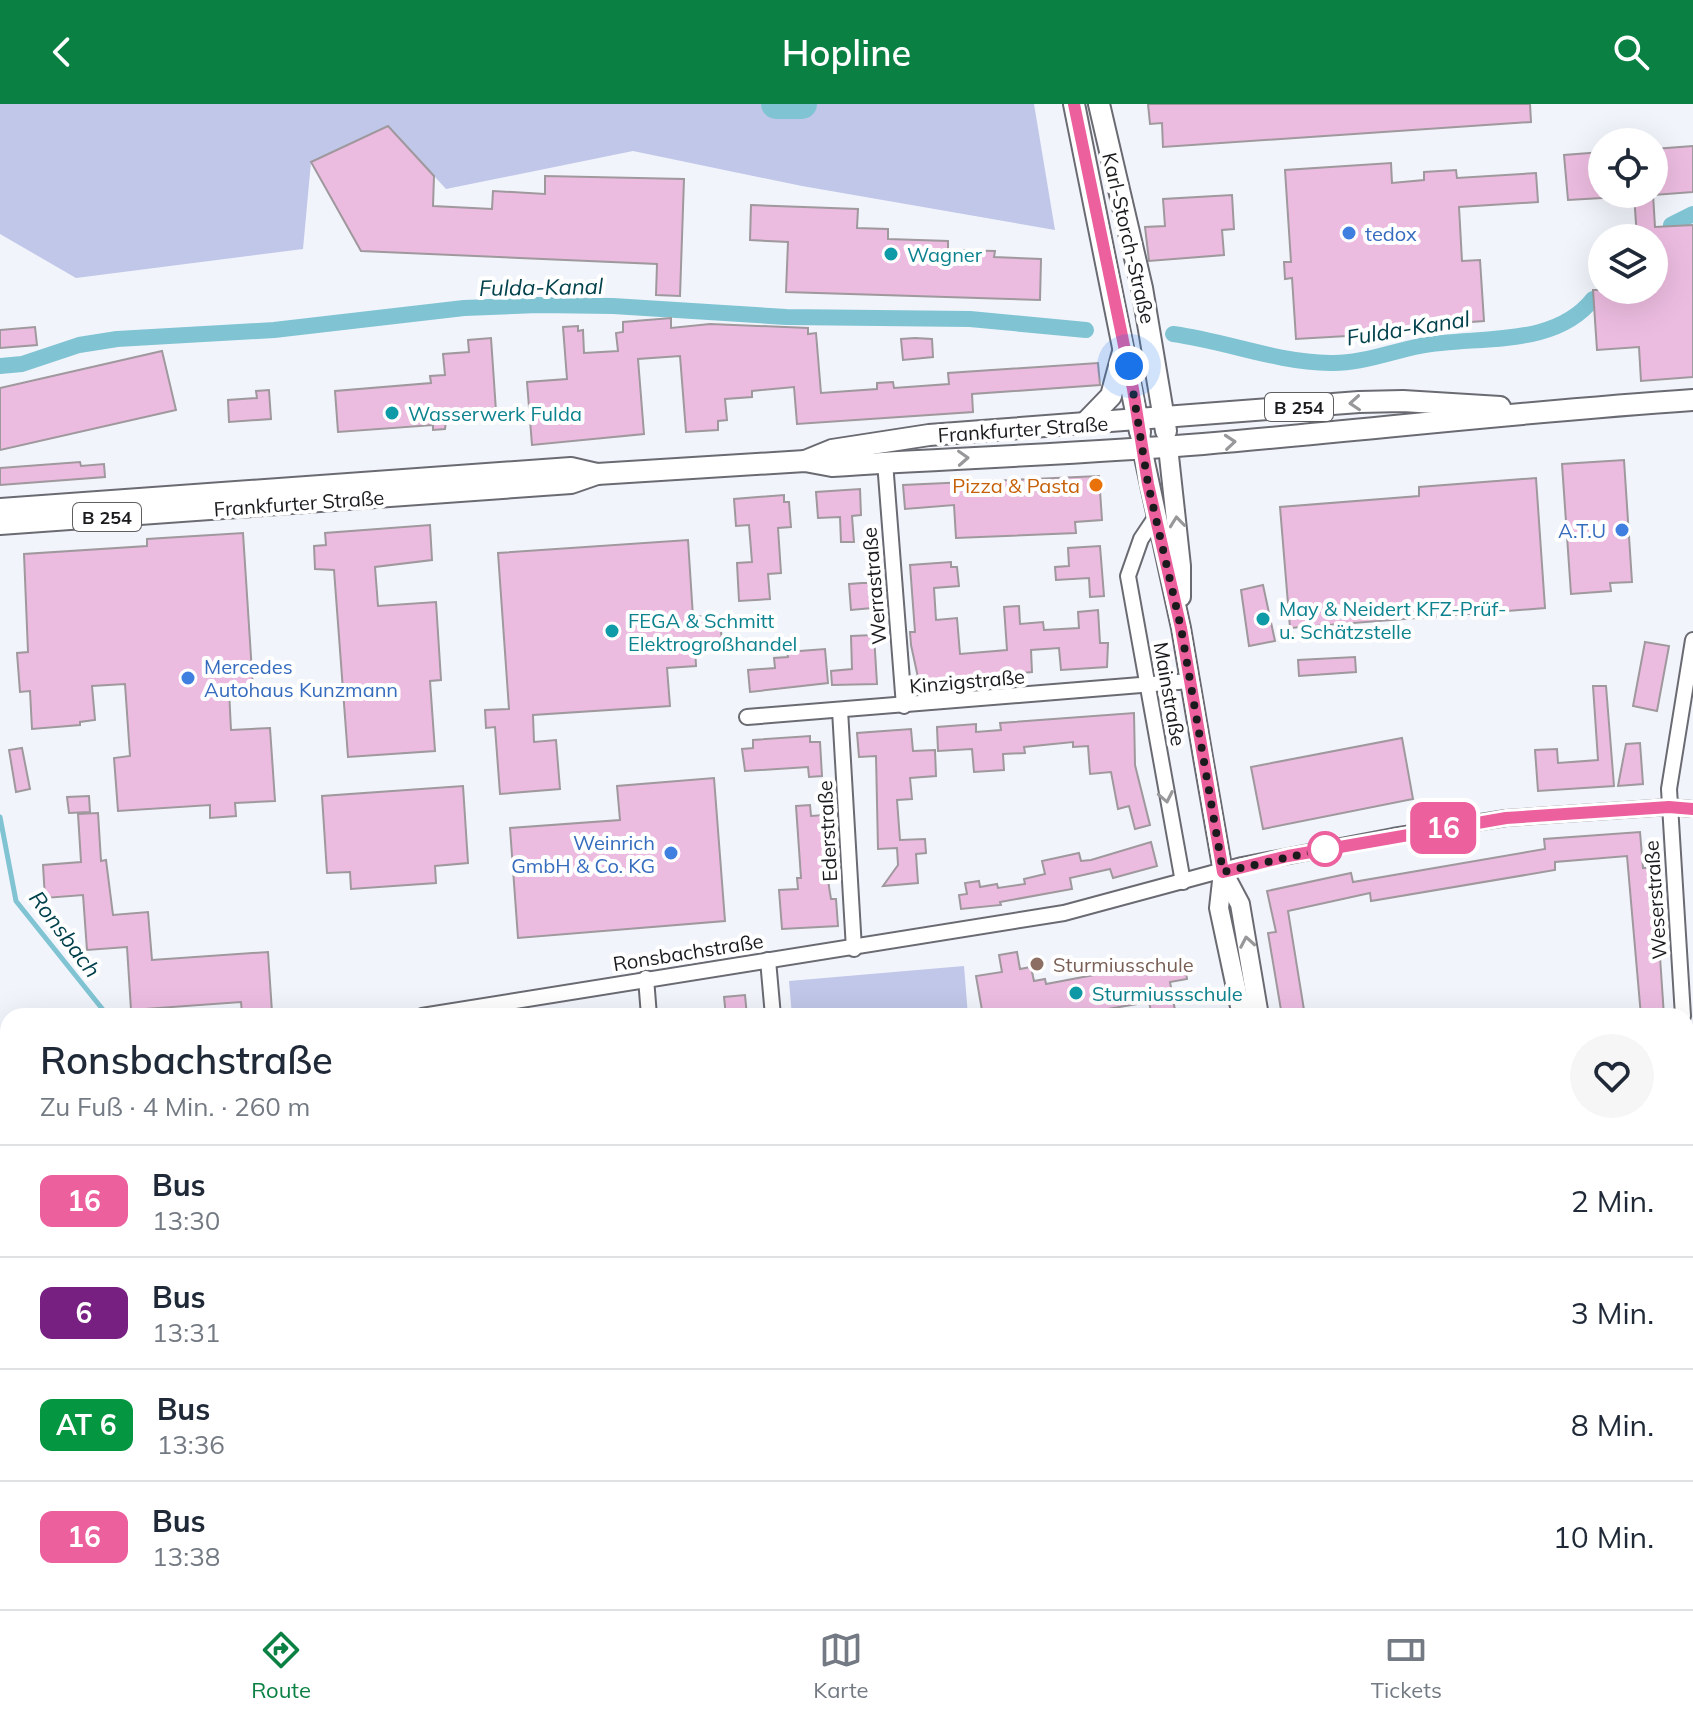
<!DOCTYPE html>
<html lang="de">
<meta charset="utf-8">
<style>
:root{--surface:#fff;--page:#f6f6f7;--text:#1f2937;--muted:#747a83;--line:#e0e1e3;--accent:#0b8043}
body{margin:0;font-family:Mulish,sans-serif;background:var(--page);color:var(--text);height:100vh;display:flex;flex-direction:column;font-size:30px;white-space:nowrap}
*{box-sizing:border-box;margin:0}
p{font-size:26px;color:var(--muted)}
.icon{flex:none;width:44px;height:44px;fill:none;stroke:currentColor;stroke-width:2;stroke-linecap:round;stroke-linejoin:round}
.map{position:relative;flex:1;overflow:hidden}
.sheet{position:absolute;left:0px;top:904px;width:1694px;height:602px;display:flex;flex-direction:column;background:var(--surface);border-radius:24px 24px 0 0;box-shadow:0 8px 32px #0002}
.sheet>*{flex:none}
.badge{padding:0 16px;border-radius:12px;font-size:28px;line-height:52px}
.tools{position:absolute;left:1588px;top:24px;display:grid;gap:16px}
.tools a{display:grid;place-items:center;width:80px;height:80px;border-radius:50%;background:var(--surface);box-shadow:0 8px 32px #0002;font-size:40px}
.you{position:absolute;width:40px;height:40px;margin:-20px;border:6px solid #fff;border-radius:50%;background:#1a73e8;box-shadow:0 0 0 12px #1a73e833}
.map>.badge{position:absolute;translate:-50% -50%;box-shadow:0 0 0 4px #fff}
.round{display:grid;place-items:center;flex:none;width:84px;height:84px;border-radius:42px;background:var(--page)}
.headline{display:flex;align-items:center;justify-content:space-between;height:136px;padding:0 40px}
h1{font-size:38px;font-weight:600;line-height:60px}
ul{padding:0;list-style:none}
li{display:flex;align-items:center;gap:24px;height:112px;padding:0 40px;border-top:2px solid var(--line)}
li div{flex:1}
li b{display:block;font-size:30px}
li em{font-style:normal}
li .badge{min-width:88px;font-weight:700;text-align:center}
header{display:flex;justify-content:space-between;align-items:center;height:104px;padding:0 40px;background:var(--accent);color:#fff;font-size:36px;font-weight:600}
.menu{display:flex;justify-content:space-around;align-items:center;height:112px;border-top:2px solid var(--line);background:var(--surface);font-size:22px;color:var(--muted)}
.menu a{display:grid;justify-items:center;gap:4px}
.menu .active{color:var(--accent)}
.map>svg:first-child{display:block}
</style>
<header><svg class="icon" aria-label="back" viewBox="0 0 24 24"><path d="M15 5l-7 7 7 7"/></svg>Hopline<svg class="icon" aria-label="search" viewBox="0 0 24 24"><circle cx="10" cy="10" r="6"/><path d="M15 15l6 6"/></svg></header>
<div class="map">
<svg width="1693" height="1505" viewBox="0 0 1693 1505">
<rect width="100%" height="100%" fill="#f2f4fc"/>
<g fill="#c1c7e8">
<polygon points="0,0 1034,0 1055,126 802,82 633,47 446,85 388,22 311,58 303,145 76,174 0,130"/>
<polygon points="964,862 968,912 792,912 789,877"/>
</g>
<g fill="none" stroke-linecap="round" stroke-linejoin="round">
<g stroke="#80c4d3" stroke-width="5">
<polyline points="0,713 16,797 108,912"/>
<polyline points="337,1498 337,1505"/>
</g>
<g stroke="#80c4d3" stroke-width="16">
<polyline points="1671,121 1693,110"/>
<path d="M1173 230C1226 237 1275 258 1330 259 1360 260 1390 248 1420 242 1476 231 1554 245 1593 195"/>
<polyline points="0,262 22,260 79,241 117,235 274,226 464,204 538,201 613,202 786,213 970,215 1086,226"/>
</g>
<polyline stroke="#80c4d3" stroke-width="30" points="776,0 802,0"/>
</g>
<g fill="#ecbce0" stroke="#9f989d" stroke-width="2">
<polygon points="1148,0 1530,0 1531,18 1163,43 1162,19 1150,20"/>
<polygon points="388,22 434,72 433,102 492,105 493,87 545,90 545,72 684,75 680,192 656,191 657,160 361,147 311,58"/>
<polygon points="1693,42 1693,88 1654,91 1654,45"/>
<polygon points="1602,48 1602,94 1568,96 1564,51"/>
<polygon points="1391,59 1392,79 1424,76 1424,68 1456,66 1457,74 1536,69 1538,98 1459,103 1462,157 1480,156 1484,217 1416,222 1416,228 1296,235 1292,174 1285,175 1284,158 1291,158 1285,66"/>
<polygon points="1634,90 1653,90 1655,123 1693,121 1693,273 1641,277 1639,243 1597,246 1593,186 1654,186 1654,134 1637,134"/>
<polygon points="1232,91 1234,125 1222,126 1224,151 1149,157 1145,123 1165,122 1163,95"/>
<polygon points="751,101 858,105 857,124 888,125 888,135 948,137 948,146 995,147 994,153 1041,155 1040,196 786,188 788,138 750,136"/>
<polygon points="671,214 671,224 710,220 808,224 808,230 816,229 821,289 877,285 877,279 893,278 894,284 949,280 948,269 1098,259 1100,281 972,290 973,308 797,320 794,283 752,287 752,293 725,295 727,316 718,317 718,326 686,328 680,252 638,255 644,330 532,341 527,278 567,275 563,223 578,222 578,227 583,226 584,249 618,247 616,229 623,228 623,218"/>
<polygon points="35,223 37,241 0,244 0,226"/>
<polygon points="491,234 496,307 447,311 445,325 433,326 433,321 338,328 335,287 431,279 430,272 445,271 443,250 469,248 468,236"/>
<polygon points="915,234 932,235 933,253 903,256 901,235"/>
<polygon points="162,247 176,306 0,346 0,284"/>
<polygon points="269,286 271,315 229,318 228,296 257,294 256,287"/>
<polygon points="1624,356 1632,478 1610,479 1611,487 1571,490 1562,360"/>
<polygon points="80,358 81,362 104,360 105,373 0,381 0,364"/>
<polygon points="1099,372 1102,416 1075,418 1076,429 956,434 954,401 905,405 903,381"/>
<polygon points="1536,374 1545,504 1290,524 1280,403 1419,392 1419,383"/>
<polygon points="860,385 861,411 852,412 854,438 841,438 840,413 818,414 816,388"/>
<polygon points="784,391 784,398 789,398 791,423 778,424 781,469 768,470 770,495 739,497 737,459 752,458 749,421 736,422 734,395"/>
<polygon points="430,421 432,456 375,463 378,502 436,498 441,576 430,577 435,647 348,653 334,466 315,465 314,442 326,441 325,429"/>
<polygon points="243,429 253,584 229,586 231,626 270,624 275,697 235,699 236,712 210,714 210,701 118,707 114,654 130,652 125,580 92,582 95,616 80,618 80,621 32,625 30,587 20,588 17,549 28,548 24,450 147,442 147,435"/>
<polygon points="688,436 693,513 720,511 722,541 695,542 696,562 667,564 670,602 533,611 534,638 556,636 560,685 500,690 495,623 486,624 485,606 509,605 498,449"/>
<polygon points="1100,442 1104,492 1090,493 1089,474 1056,476 1055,463 1069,462 1068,444"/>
<polygon points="951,458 951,463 957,463 959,482 934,484 936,516 957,514 960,550 1007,546 1004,503 1019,502 1020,520 1043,518 1044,526 1079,524 1078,508 1098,506 1100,539 1108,539 1107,563 1061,566 1059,544 1031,546 1032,568 919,578 911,541 910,528 915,528 910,461"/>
<polygon points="862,479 870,479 872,504 851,506 849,480"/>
<polygon points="1263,481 1275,537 1249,542 1241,486"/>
<polygon points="874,531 877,580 832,581 831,567 852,565 851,532"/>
<polygon points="1645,538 1669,542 1657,607 1633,602"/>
<polygon points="825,545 828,579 750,588 748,566 775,564 774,554 788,553 787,548"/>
<polygon points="1355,553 1356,568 1299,572 1298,556"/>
<polygon points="1593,582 1606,582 1614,682 1538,687 1535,646 1557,645 1558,659 1598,656"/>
<polygon points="1134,609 1135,661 1150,721 1135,725 1129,702 1118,705 1111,668 1090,670 1088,642 1073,643 1073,638 1024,643 1025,649 1003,650 1004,666 974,668 972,645 938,647 937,623 976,620 976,628 1001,626 1000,619"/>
<polygon points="911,625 913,647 935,646 936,672 910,674 912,695 897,696 900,736 925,735 926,749 916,750 918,779 883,782 898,761 897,744 878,745 876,652 859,653 857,629"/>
<polygon points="810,632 810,638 820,638 822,672 809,673 808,663 745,667 742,645 753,644 753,636"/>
<polygon points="1402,634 1413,695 1263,725 1251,663"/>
<polygon points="1640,639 1643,680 1618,682 1626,640"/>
<polygon points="22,644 30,685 16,688 9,646"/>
<polygon points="714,674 725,817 518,834 510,724 620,716 617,682"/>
<polygon points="463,682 468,759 435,762 436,779 351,785 350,768 327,769 322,692"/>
<polygon points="89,692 90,708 69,709 67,693"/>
<polygon points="810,701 811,712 824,711 829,783 831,795 836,795 838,822 782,825 779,786 798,785 797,774 801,774 796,702"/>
<polygon points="98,709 101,757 106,756 113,811 148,808 152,856 268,848 272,908 242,910 241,898 131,906 127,843 87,846 83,791 45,794 43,761 81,758 78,710"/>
<polygon points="1640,728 1643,764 1654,764 1664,912 1641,912 1627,752 1555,758 1555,766 1371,797 1370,789 1288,807 1305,912 1282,912 1268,829 1276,828 1267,787 1351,769 1353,778 1545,745 1544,735"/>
<polygon points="1151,738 1157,762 1113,774 1110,765 1070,774 1072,785 1000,798 1001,801 961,805 959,791 967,790 965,779 979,777 980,783 997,780 998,784 1025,780 1024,775 1045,770 1042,757 1079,749 1081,757 1091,756"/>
<polygon points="1017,848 1020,865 1031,863 1034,877 1045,875 1046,880 1184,854 1187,875 1170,878 1176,912 1152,912 1149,898 1067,912 983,912 976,872 1002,868 999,851"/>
<polygon points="745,891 747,912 726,912 724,893"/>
</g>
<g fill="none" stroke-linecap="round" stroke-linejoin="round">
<g stroke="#6a6b72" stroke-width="18">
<g id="minor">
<polyline points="885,358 904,602"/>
<polyline points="1155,414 1141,435 1128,472 1183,778"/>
<polyline points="840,606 854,845"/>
<polyline points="747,613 1190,577"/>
<polyline points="768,856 773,912"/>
<polyline points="646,874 649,912"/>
<polyline points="422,912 1064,809 1242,761 1393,732 1506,714 1669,703 1693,705"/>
<polyline points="1683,912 1669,685 1693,536"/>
<polyline points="1686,951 1689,999 1693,1007"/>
<polyline points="0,1099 8,1094"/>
<polyline points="1686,1123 1693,1121"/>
<polyline points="0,1278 8,1292"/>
<polyline points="1686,1437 1693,1434"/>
<polyline points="531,1498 534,1505"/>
<polyline points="121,1505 122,1498"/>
<polyline points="1508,1505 1527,1498"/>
</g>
</g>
<g stroke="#6a6b72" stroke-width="20">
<polyline id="tertiary" points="209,1505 226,1498"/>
</g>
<g stroke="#6a6b72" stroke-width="22">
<g id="secondary">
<polyline points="1168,343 1181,462 1181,493"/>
<polyline points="1142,344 1181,524 1204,659 1223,768 1219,804 1242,912"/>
<polyline points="1223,768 1240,800 1259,912"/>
<polyline points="1380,1498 1383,1505"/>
<polyline points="1397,1498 1401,1505"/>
</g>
</g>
<g stroke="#6a6b72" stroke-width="24">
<g id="primary">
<polyline points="1074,0 1140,328"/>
<polyline points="1099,0 1142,184 1166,327"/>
<polyline points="1084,320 1111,292 1122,251"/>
<polyline points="805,357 832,346 929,331 1359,298 1403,297 1500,303"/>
<path d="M0 405 571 364 597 370 805 357 832 362C956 354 1080 350 1203 340 1366 326 1529 307 1693 296"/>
<polyline points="0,420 571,379 597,370"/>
</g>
</g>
<use href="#minor" stroke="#fff" stroke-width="14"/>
<use href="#tertiary" stroke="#fff" stroke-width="16"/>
<use href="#secondary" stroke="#fff" stroke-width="18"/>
<use href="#primary" stroke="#fff" stroke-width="20"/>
</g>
<defs><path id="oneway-chevron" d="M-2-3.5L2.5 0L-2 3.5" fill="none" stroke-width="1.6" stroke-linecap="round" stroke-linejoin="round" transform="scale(2)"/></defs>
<g stroke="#98989a">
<use href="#oneway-chevron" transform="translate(1355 299) rotate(176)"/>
<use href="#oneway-chevron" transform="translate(1230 338) rotate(-5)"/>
<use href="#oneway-chevron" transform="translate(963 354) rotate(-3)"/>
<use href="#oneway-chevron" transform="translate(1177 418) rotate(-96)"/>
<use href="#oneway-chevron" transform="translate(1166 693) rotate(79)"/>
<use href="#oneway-chevron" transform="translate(1247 838) rotate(-100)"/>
</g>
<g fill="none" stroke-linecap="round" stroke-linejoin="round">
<g stroke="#fff" stroke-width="18">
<polyline id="line" points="1074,0 1133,285 1148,380 1181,524 1223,768 1288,752 1506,714 1669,703 1693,705"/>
</g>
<use href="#line" stroke="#ec609e" stroke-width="12"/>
<polyline stroke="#1b1b1e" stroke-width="8" stroke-dasharray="0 14.4" points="1129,262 1148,380 1181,524 1223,768 1325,745"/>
</g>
<g fill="#3f7fe0" stroke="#fff" stroke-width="3">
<circle cx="1349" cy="129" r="8"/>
<circle cx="1622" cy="426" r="8"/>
<circle cx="188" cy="574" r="8"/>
<circle cx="671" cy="749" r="8"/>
</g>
<g fill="#0f9aa8" stroke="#fff" stroke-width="3">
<circle cx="891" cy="150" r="8"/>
<circle cx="392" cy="309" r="8"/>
<circle cx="1263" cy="515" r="8"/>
<circle cx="612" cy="527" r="8"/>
<circle cx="1076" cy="889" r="8"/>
</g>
<circle fill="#e8710a" stroke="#fff" stroke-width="3" cx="1096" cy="381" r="8"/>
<circle fill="#fff" stroke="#ec609e" stroke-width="4" cx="1325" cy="745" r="16"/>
<circle fill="#8d6e63" stroke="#fff" stroke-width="3" cx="1037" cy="860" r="8"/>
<g text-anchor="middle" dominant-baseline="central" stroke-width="8" stroke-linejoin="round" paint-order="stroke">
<g fill="#fff" stroke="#5f5f62" stroke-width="2">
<rect x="1265" y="289" width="68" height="28" rx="6"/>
<rect x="73" y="399" width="68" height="28" rx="6"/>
</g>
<g font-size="18" font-weight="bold" fill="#1b1b1e">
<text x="1299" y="303">B 254</text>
<text x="107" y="413">B 254</text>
</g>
<g font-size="20" fill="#366cbe" stroke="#fff" text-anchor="start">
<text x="1365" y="129">tedox</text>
<text x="1606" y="426" text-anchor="end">A.T.U</text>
<text x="204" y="562">Mercedes<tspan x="204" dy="23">Autohaus Kunzmann</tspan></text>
<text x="655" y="738" text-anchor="end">Weinrich<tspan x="655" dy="23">GmbH &amp; Co. KG</tspan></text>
</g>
<g font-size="20" fill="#1b1b1e" stroke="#fff">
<text transform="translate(1129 134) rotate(77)">Karl-Storch-Straße</text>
<text transform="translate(1023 325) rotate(-4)">Frankfurter Straße</text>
<text transform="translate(299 399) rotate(-4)">Frankfurter Straße</text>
<text transform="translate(874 482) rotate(-95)">Werrastraße</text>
<text transform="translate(967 577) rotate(-5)">Kinzigstraße</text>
<text transform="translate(1170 590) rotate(80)">Mainstraße</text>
<text transform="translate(827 727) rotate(-93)">Ederstraße</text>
<text transform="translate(1655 796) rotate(-94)">Weserstraße</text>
<text transform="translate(688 848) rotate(-9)">Ronsbachstraße</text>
</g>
<g font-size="20" fill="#0d838f" stroke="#fff" text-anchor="start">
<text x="907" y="150">Wagner</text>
<text x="408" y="309">Wasserwerk Fulda</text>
<text x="1279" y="504">May &amp; Neidert KFZ-Prüf-<tspan x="1279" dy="23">u. Schätzstelle</tspan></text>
<text x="628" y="516">FEGA &amp; Schmitt<tspan x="628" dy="23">Elektrogroßhandel</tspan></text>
<text x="1092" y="889">Sturmiussschule</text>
</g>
<g font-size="20" fill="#c56008" stroke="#fff" text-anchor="end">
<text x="1080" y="381">Pizza &amp; Pasta</text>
</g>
<g font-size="20" fill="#785e54" stroke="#fff" text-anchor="start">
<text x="1053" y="860">Sturmiusschule</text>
</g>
<g font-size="22" font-style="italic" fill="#00414c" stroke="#fff">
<text transform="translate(541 183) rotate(-1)">Fulda-Kanal</text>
<text transform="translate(1408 224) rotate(-9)">Fulda-Kanal</text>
<text transform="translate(65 830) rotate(53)">Ronsbach</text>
</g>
</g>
</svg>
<div class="tools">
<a><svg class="icon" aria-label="locate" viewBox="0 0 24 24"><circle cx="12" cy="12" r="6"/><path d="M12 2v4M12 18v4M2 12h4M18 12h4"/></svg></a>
<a><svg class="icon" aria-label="layers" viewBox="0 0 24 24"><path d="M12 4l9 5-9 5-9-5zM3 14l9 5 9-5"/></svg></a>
</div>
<div class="you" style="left:1129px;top:262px"></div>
<b class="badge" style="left:1443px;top:724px;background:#ec609e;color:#fff">16</b>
<section class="sheet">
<div class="headline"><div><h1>Ronsbachstraße</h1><p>Zu Fuß · 4 Min. · 260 m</p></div><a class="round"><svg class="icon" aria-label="heart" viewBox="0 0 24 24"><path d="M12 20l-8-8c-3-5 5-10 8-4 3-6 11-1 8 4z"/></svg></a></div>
<ul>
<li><span class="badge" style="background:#ec609e;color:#fff">16</span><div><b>Bus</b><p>13:30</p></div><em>2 Min.</em></li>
<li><span class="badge" style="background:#772081;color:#fff">6</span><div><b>Bus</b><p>13:31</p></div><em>3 Min.</em></li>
<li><span class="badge" style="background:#059641;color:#fff">AT 6</span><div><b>Bus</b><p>13:36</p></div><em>8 Min.</em></li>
<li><span class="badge" style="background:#ec609e;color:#fff">16</span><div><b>Bus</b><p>13:38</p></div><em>10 Min.</em></li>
</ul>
</section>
</div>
<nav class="menu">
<a class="active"><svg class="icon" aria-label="directions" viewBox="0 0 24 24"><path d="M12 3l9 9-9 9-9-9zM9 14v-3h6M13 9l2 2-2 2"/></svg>Route</a>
<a><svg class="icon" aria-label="map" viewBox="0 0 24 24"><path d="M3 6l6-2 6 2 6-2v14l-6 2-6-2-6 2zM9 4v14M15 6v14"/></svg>Karte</a>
<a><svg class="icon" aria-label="tickets" viewBox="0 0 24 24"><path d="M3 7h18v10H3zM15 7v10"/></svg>Tickets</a>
</nav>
